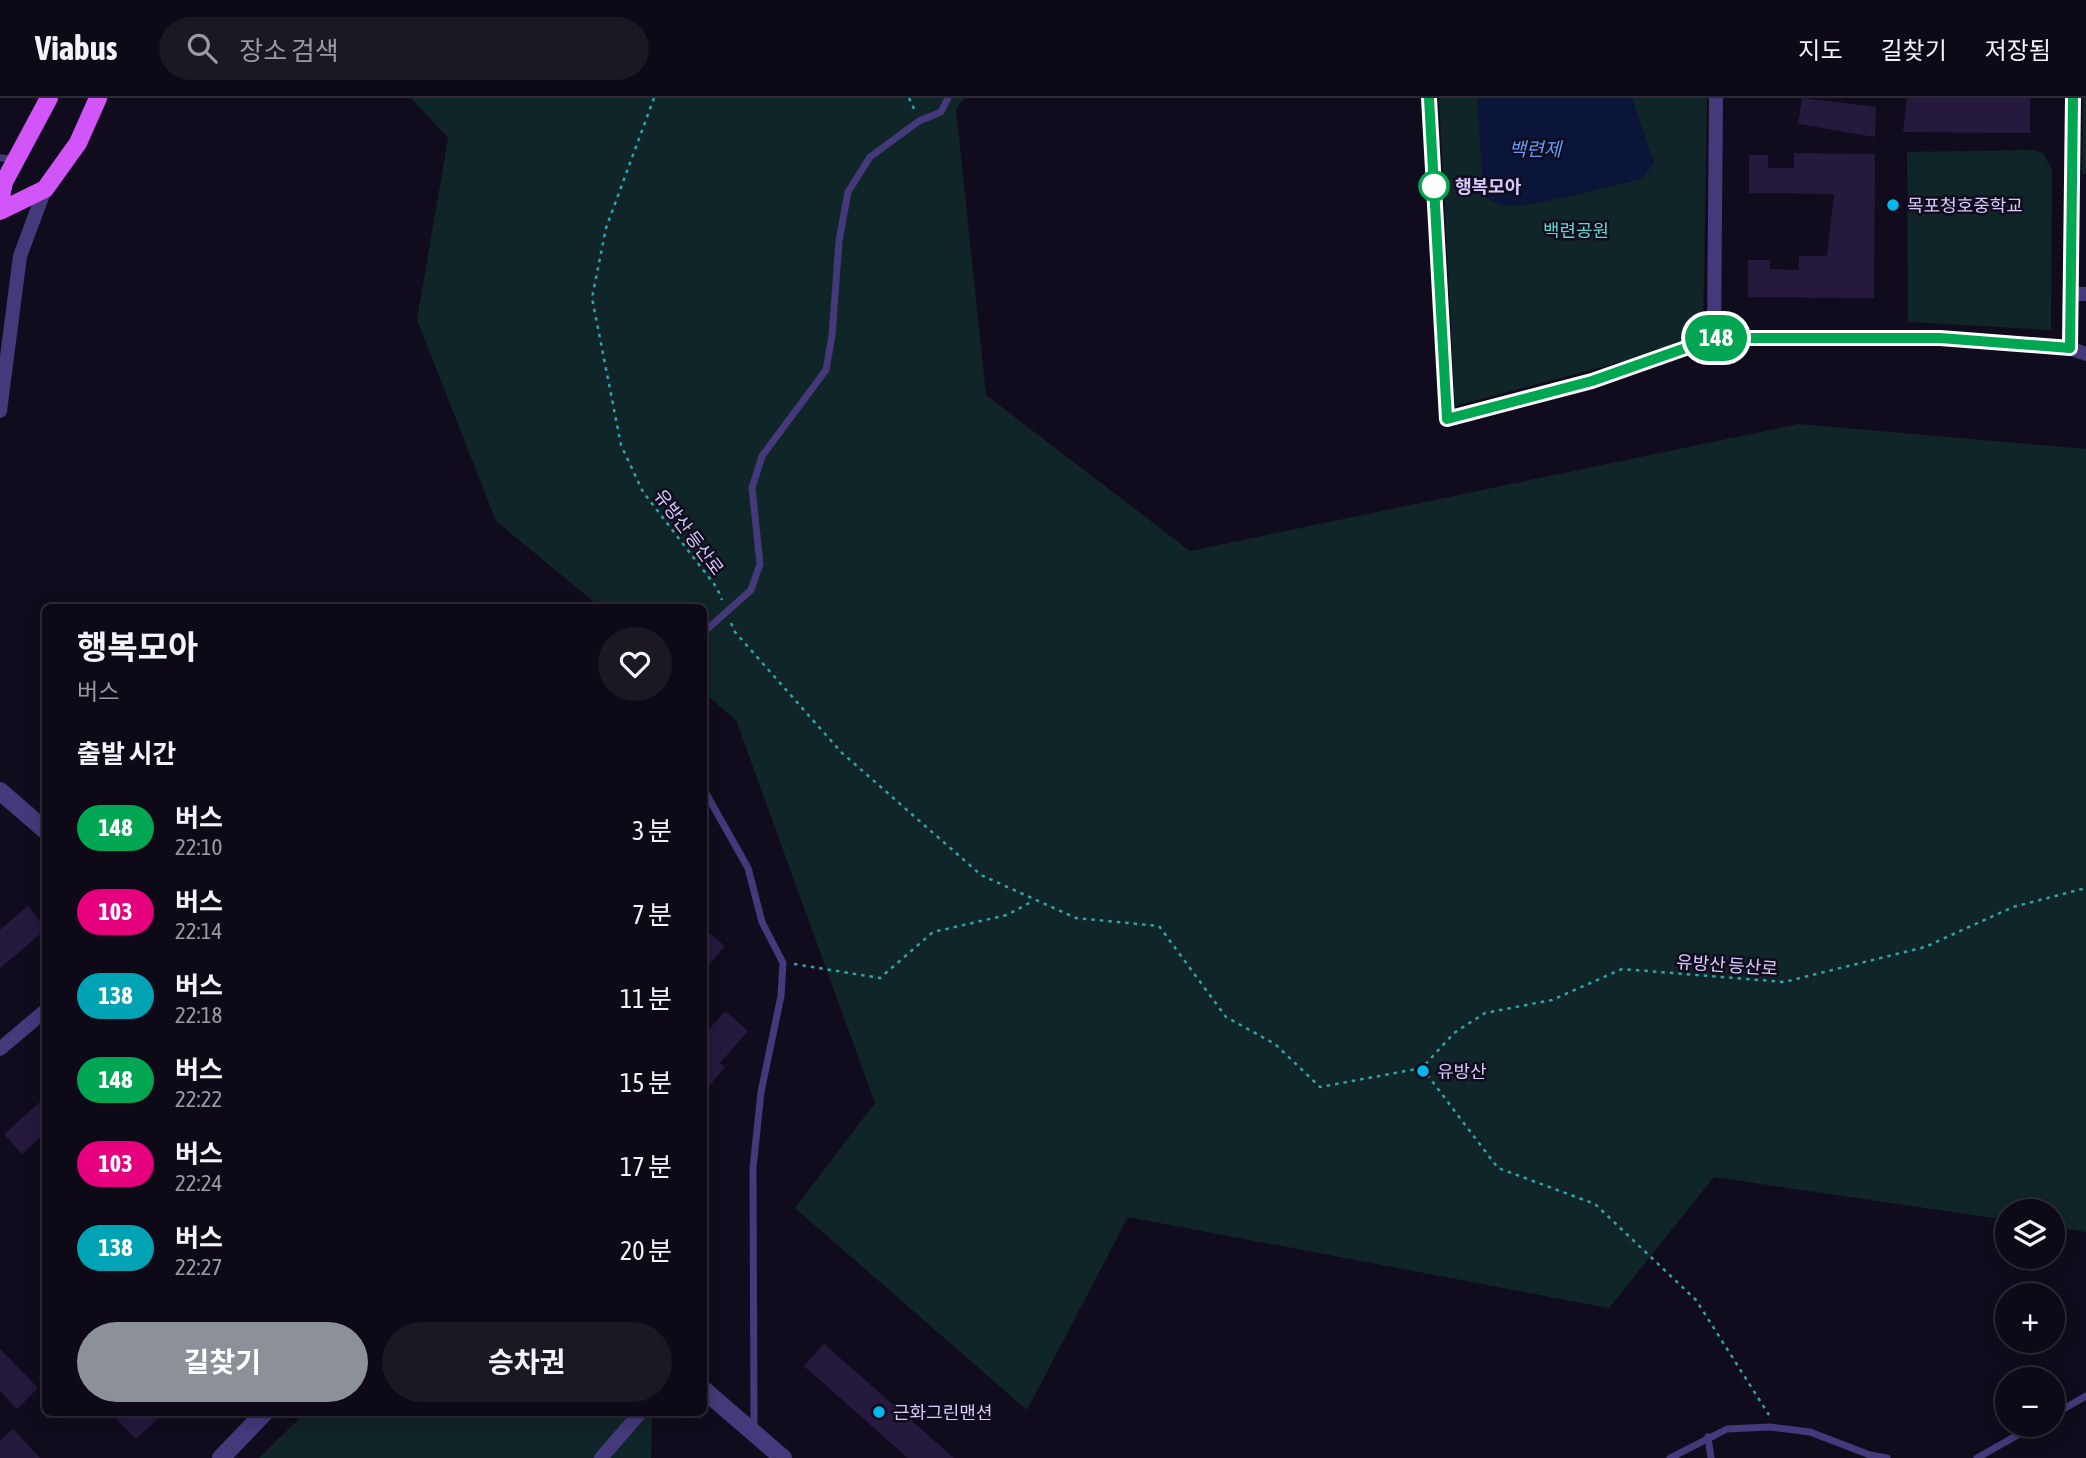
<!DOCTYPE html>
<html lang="ko">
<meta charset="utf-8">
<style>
:root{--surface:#0d0916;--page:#1b1723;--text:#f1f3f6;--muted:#9a9aa1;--line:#2d2a35;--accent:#8c9099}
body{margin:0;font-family:"Asap Condensed","Noto Sans KR",sans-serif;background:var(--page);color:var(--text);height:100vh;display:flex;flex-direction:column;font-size:26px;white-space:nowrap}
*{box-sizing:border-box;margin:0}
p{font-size:23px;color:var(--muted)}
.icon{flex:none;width:38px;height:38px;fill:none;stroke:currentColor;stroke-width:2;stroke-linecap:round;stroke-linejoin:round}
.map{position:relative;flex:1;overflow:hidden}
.side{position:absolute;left:42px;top:506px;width:665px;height:812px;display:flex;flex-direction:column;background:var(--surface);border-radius:10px;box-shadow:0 4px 18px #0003,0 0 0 2px var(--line)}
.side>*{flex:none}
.badge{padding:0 14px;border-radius:23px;font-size:24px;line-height:46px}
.tools{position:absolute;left:1995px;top:1101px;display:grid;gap:14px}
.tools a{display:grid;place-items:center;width:70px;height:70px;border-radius:50%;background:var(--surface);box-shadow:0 4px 18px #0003,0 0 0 2px var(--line);font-size:35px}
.map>.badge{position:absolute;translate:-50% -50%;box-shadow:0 0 0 4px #fff}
h2{padding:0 35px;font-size:26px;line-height:63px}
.round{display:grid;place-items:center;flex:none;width:74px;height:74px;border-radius:37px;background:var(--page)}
.headline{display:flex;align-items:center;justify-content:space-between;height:119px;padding:0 35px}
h1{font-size:33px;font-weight:700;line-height:52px}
.primary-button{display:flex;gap:14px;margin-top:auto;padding:14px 35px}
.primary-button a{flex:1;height:80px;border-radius:42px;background:var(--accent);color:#fff;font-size:28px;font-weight:700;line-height:80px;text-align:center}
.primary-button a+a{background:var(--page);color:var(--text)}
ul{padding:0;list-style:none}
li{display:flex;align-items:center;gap:21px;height:84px;padding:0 35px}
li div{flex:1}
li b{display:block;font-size:26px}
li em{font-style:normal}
li .badge{min-width:77px;font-weight:700;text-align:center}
header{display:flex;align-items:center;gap:42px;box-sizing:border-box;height:98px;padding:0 35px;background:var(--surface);border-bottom:2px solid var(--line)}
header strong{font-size:33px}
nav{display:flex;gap:38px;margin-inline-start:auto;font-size:24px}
.search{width:490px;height:63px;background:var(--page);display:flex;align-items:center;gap:18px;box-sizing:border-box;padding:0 24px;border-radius:38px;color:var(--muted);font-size:26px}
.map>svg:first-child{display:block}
</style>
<header>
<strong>Viabus</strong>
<div class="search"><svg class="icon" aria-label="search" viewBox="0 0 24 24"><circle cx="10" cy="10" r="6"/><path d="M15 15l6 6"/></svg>장소 검색</div>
<nav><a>지도</a><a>길찾기</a><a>저장됨</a></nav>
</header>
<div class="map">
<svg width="2086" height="1360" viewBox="0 0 2086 1360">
<rect width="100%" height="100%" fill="#110c1d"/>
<g fill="#102527">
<polygon points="411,0 964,0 956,11 986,297 1190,453 1799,326 2086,351 2086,1134 2053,1129 2053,1113 2007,1113 2007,1122 1714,1079 1609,1210 1128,1119 1027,1312 795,1110 875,1005 736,622 704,595 704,509 600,509 496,423 417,222 448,40"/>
<polygon points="1439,0 1707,0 1703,242 1455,308"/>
<polygon points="2083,0 2086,0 2086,76 2082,76"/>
<polygon points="2033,52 2043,55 2052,72 2051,232 1908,224 1907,54"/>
<polygon points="306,1314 645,1314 652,1321 651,1360 259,1360"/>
</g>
<path fill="#0a1539" d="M1477 0H1632L1654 65 1642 81C1614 87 1525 112 1502 107 1492 105 1486 100 1483 90Z"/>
<g fill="#25193e">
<polygon points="1802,0 1876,9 1875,39 1798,26"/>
<polygon points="1907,0 2030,0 2030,35 1903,34"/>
<polygon points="1794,55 1875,56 1874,200 1748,199 1748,162 1770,162 1770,171 1799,172 1799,158 1827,158 1834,96 1749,95 1749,57 1768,57 1768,70 1794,70"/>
<polygon points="28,808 46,831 0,870 0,832"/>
<polygon points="704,831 725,848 704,873"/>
<polygon points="725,913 748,933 720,965 725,969 704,994 704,937"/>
<polygon points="46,999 46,1034 22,1056 4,1036"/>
<polygon points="824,1246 954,1360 908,1360 804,1268"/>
<polygon points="0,1251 38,1290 17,1311 0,1293"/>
<polygon points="110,1314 165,1314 136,1341"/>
<polygon points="13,1331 40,1360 0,1360 0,1343"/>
</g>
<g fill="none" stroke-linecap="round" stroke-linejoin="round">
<g stroke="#31a2ab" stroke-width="2.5" stroke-dasharray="3.5 5" stroke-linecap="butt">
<polyline points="654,0 606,130 592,200 621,347 643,394 717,490 722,502"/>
<polyline points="909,0 915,13"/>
<polyline points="731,525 735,534 841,654 981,777 1076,820 1159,828 1226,919 1275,946 1320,989 1422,970 1454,935 1485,915 1552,902 1622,871 1784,884 1925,849 2013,809 2086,790"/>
<polyline points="794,866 880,880 933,834 1007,817 1033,803"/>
<polyline points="1422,970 1498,1070 1595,1106 1696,1202 1769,1317"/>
</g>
<g stroke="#44397b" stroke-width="7">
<polyline points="0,60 14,61"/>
<polyline points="704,534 751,492 760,466 752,390 762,358 826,272 832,238 839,143 848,94 870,59 919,23 941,14 948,0"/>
<polyline points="704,692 748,770 762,824 783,865 781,898 761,994 753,1070 754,1331"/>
<polyline points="2053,1317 2086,1298"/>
<polyline points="1708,1339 1711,1360"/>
<polyline points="1670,1360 1727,1331 1770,1329 1810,1334 1870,1357 1887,1360"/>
<polyline points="1977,1360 2037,1326"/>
</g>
<g stroke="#44397b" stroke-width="14">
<polyline points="1429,0 1447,321 1592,283 1714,240 1940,240 2069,250 2086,256"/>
<polyline points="2072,196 2086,196"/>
<polyline points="1714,240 1716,0"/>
<polyline points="2069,250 2073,0"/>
<polyline points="0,313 20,158 45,91"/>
<polyline points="0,951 46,912"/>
<polyline points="601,1360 641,1314"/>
</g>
<g stroke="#44397b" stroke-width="18">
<polyline points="0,693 46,733"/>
<polyline points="704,1292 783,1360"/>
<polyline points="221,1360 265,1314"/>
</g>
<g stroke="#d255fa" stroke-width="18">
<polyline points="0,104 4,84 49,0"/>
<polyline points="0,113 45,91 78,45 98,0"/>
</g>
</g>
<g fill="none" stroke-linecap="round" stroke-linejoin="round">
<g stroke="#fff" stroke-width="16">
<polyline id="line" points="1429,0 1447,321 1592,283 1714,240 1940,240 2070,250 2073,0"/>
</g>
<use href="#line" stroke="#00a651" stroke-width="10"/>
</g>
<circle fill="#fff" stroke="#00a651" stroke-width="3.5" cx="1434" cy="88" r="14"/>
<g fill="#07b7ec" stroke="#110c1d" stroke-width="2.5">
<circle cx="1893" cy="107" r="7"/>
<circle cx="1423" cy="973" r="7"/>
<circle cx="879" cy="1314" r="7"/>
</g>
<g text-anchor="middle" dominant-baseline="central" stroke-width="5" stroke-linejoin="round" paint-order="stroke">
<g font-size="18" font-weight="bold" fill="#d7cafd" stroke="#110c1d" text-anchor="start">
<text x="1455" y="88">행복모아</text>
</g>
<g font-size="18" fill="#d7cafd" stroke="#110c1d" text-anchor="start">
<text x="1907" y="107">목포청호중학교</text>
<text x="1437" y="973">유방산</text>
<text x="893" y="1314">근화그린맨션</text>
</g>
<g font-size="18" fill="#5adacb" stroke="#110c1d">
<text x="1576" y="132">백련공원</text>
</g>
<g font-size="18" fill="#d7cafd" stroke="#110c1d">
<text transform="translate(689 434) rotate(53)">유방산 등산로</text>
<text transform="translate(1727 867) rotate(4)">유방산 등산로</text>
</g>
<g font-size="19" font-style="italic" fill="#5c9cfa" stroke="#110c1d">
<text x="1535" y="51">백련제</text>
</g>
</g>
</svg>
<div class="tools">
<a><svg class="icon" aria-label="layers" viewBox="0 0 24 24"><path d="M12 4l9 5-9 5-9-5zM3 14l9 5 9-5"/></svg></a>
<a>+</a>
<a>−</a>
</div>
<b class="badge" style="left:1716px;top:240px;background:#00a651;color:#fff">148</b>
<section class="side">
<div class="headline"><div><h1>행복모아</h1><p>버스</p></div><a class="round"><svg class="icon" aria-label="heart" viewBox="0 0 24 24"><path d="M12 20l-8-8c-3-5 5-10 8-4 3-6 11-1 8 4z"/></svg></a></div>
<h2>출발 시간</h2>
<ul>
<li><span class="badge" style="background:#00a651;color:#fff">148</span><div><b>버스</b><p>22:10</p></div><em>3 분</em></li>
<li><span class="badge" style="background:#e6007e;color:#fff">103</span><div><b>버스</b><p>22:14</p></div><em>7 분</em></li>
<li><span class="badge" style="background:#00a3b4;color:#fff">138</span><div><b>버스</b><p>22:18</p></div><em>11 분</em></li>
<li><span class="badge" style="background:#00a651;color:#fff">148</span><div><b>버스</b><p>22:22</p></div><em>15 분</em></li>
<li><span class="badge" style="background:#e6007e;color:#fff">103</span><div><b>버스</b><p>22:24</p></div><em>17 분</em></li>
<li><span class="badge" style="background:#00a3b4;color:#fff">138</span><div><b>버스</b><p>22:27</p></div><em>20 분</em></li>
</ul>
<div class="primary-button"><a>길찾기</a><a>승차권</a></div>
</section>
</div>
